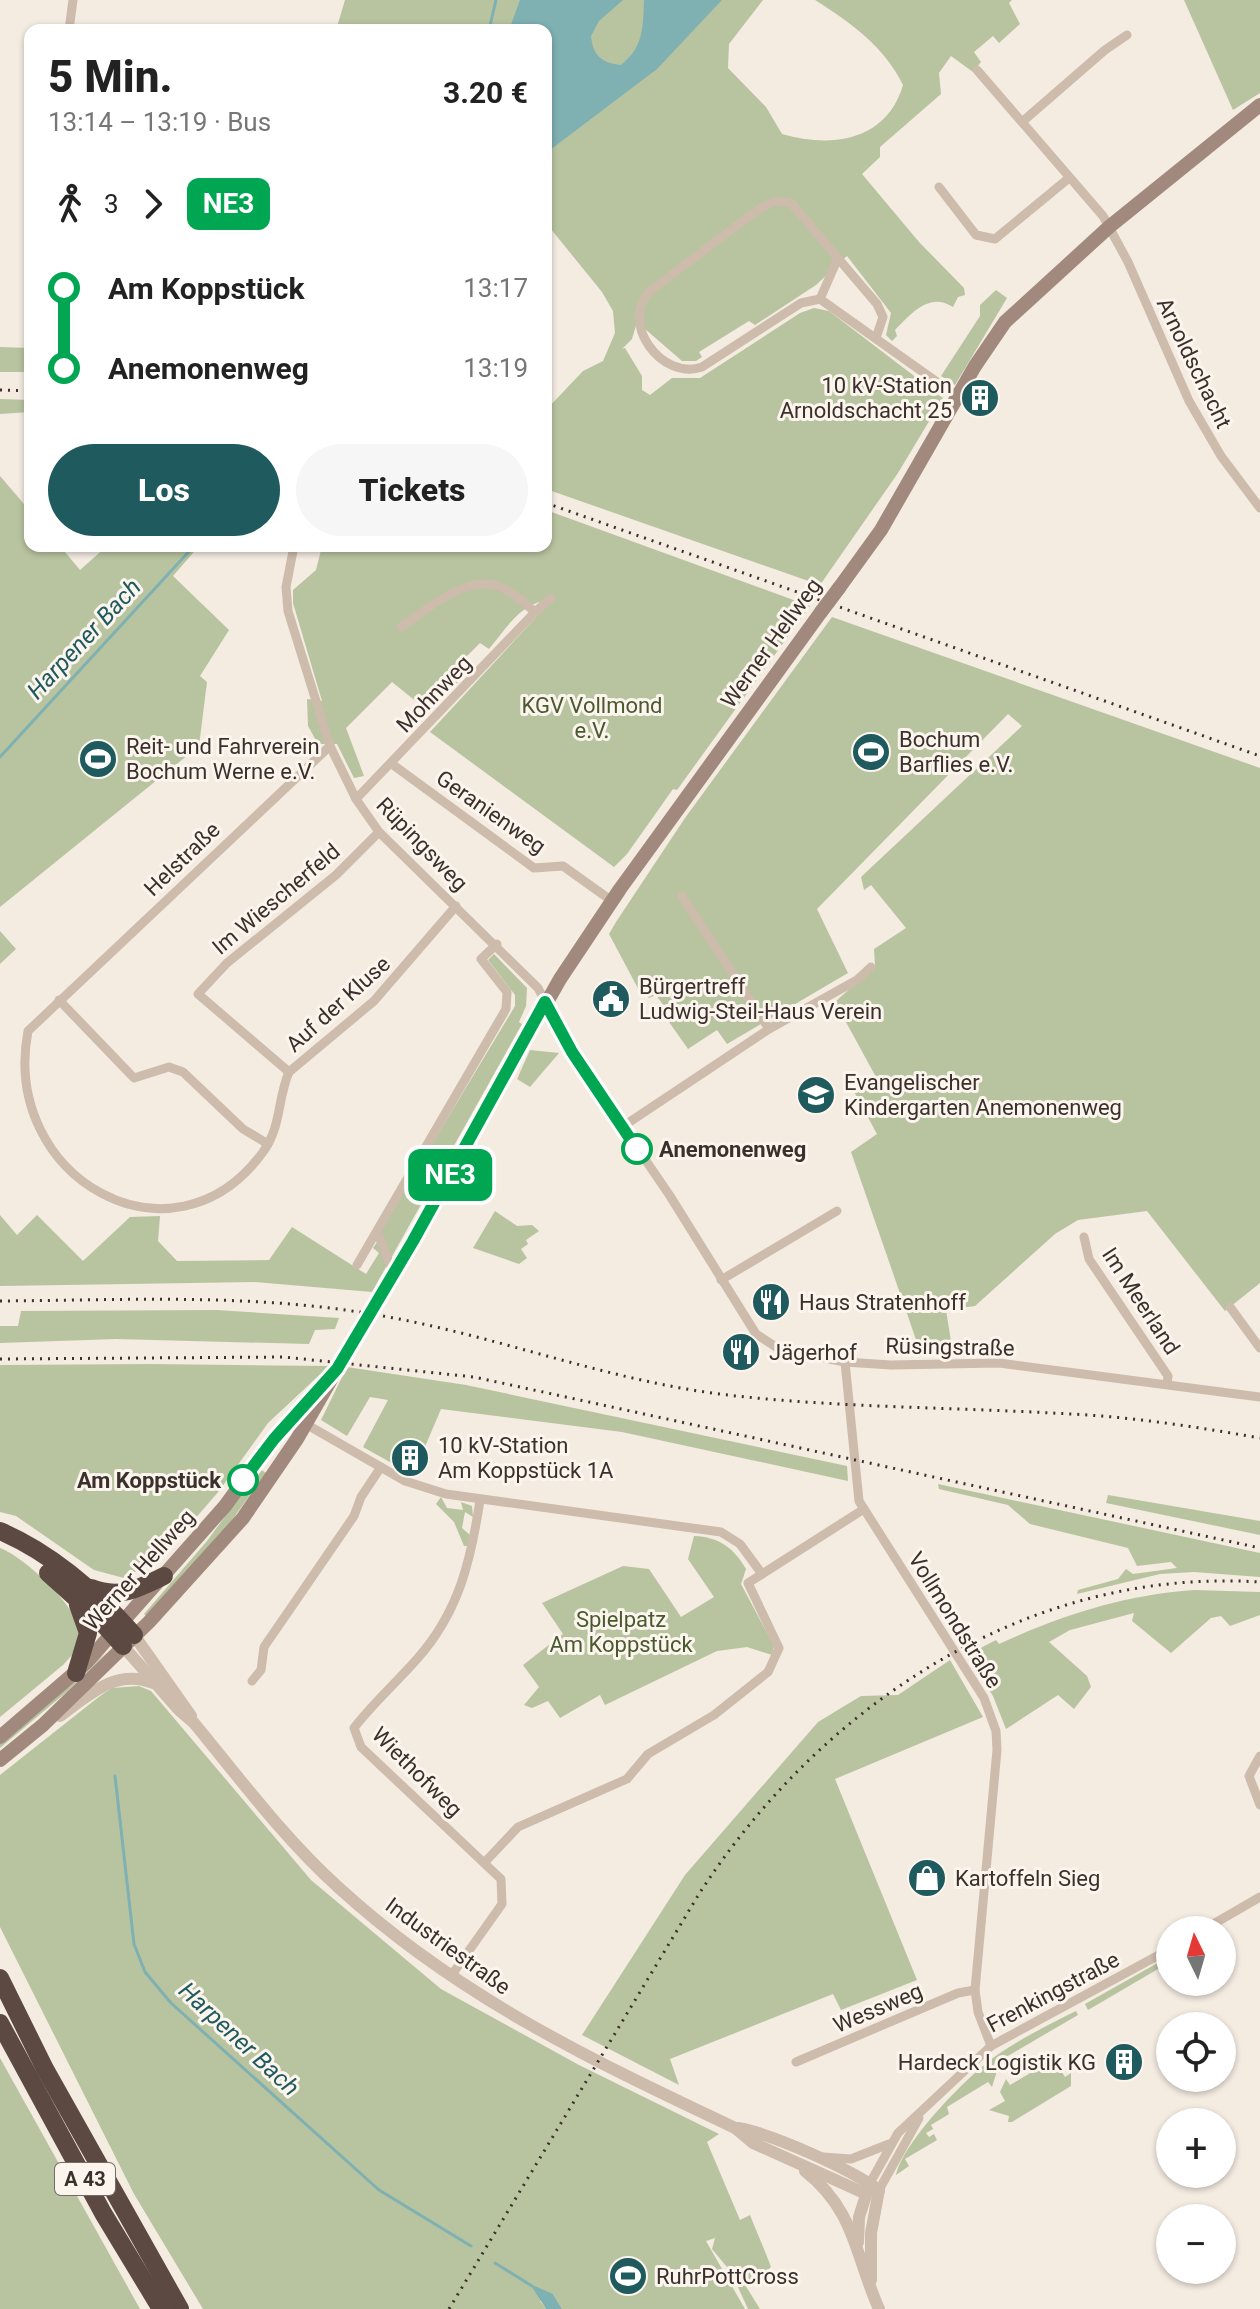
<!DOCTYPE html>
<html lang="de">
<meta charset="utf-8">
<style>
:root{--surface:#fff;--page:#f6f6f6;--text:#222;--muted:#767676;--accent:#1f5a5e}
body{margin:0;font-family:Roboto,sans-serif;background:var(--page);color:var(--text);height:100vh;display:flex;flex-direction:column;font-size:30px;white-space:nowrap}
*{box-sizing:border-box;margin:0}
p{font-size:26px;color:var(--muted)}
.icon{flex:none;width:44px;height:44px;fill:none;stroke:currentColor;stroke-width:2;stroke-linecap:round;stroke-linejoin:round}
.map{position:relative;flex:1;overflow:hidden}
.sheet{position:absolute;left:24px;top:24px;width:528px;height:528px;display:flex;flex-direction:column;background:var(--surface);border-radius:16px;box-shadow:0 2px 6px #0004}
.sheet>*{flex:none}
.badge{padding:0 16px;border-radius:12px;font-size:28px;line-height:52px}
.needle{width:52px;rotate:355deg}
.fabs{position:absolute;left:1156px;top:1916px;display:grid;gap:16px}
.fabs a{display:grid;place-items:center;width:80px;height:80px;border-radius:50%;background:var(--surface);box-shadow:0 2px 6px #0004;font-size:40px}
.map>.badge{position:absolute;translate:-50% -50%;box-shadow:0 0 0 4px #fff}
.legs{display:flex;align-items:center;gap:12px;height:88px;padding:0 24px;font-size:26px}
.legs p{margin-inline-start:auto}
.summary{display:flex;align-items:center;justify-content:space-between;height:136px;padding:0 24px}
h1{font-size:44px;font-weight:800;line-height:60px}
.cta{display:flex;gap:16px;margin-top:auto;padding:16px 24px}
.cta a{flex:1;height:92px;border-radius:48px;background:var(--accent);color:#fff;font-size:32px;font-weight:800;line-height:92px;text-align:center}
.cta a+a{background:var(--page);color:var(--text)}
ul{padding:0 24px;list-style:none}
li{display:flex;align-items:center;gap:28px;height:80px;font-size:30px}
li i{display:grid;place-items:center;width:12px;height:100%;margin:0 10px;background:currentColor}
li i::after{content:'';width:20px;height:20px;margin:-10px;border:6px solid;border-radius:50%;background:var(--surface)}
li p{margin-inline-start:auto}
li:first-child i{background:linear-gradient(#0000 50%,currentColor 0)}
li:last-child i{background:linear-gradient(currentColor 50%,#0000 0)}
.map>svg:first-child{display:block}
</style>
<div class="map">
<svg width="1260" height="2309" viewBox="0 0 1260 2309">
<rect width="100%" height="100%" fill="#f4ebe1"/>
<g fill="#b8c4a0">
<path d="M345 0H763L729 44 728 68 766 107 782 134C833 149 887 140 903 85 884 46 851 23 815 0H1012L1009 3 1020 24 999 43 993 36 974 52 981 62 973 72 951 56 939 73 941 94 880 147V157L862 174 919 242 964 288 965 295 958 297 953 307C929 291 910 315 895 330L897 336 892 341 886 335 891 313 847 256 816 285 755 325 749 321 699 352 702 357 696 361H682L637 322 632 339 622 349 625 348 642 376V390L650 395 672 378H700L800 313 814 308 829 311 943 398 898 473 820 585 546 489V410L583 371 603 361 615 333 613 311 602 292 546 223V30H336Z"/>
<polygon points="1184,0 1260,0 1260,93 1233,110"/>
<polygon points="996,290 1007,298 955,385 941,376 980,316 980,305"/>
<polygon points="0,347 30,348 30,372 0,372"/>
<polygon points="0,399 30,400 30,412 0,414"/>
<polygon points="0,476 30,511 30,546 60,546 80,570 107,546 199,546 173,576 229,630 200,676 207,682 199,746 0,907"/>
<path d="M546 510 810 606 677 790 673 789 627 854 614 867 430 732 552 600C521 601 507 628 489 649L480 643 457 666 465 675 428 711 392 682 346 728 364 776 354 778 337 744H318L308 726 307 699 322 701 293 603V590L316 570 322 546H546Z"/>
<polygon points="832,617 1260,768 1260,1283 1225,1311 1147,1211 1078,1220 1055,1234 975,1306 946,1310 953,1354 921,1354 851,1152 877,1134 852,1088 876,1077 835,1002 875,966 874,949 906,928 871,885 864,890 861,877 1022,726 1008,714 817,909 848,973 727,1044 717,1030 688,1049 662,1012 666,1009 656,995 649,998 644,993 641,994 609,934 616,922 685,818"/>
<polygon points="0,931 16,949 0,964"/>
<polygon points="494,954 527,988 526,1006 519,1022 522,1024 372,1292 255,1282 0,1286 0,1215 17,1235 37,1215 83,1261 130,1217 160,1216 158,1241 177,1261 269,1260 292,1227 366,1274 379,1253 373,1248 382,1235 381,1229 515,1006 515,995 488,960"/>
<polygon points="530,1050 559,1053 530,1087 517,1079"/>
<polygon points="495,1211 517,1226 532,1225 539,1231 526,1240 528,1244 521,1249 527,1258 519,1264 473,1248"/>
<polygon points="217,1310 339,1318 335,1329 315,1330 309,1344 116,1339 0,1343 0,1326 18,1326 21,1311"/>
<polygon points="151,1364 329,1366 268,1423 219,1491 162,1557 124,1578 94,1570 16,1516 0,1512 0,1365"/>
<polygon points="347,1367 466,1385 847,1466 848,1481 622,1432 441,1409 413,1475 363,1447 388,1400 370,1397 347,1436 321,1420"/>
<polygon points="260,1469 266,1473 216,1542 149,1618 144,1614 207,1541"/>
<polygon points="938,1484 1260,1553 1260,1577 1194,1572 1160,1574 1077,1594 1078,1590 1118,1579 1126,1569 1133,1574 1177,1568 1171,1562 1137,1566 1128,1548 1030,1524 1008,1505 939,1489"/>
<polygon points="1108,1495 1260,1521 1260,1535 1106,1503"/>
<polygon points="441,1497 447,1508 463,1510 461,1502 472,1506 473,1517 465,1512 462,1528 470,1535 468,1546 464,1546 454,1522 436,1504"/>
<path d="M694 1536C719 1537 734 1548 746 1569L741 1584 774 1646 772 1655 747 1647 717 1651 605 1705 600 1695 560 1718 548 1701 532 1708 524 1705 539 1687 523 1665 563 1634 542 1603 623 1566 649 1569 681 1617 714 1597 688 1559Z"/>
<path d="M0 1548C26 1558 72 1603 81 1630L73 1654 63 1665 0 1717Z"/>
<path d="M1194 1590 1260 1592V1615L1230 1626 1221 1616 1211 1618 1171 1653 1132 1621 1134 1613 1070 1630 1049 1642 1087 1676 1091 1687 1074 1709 1058 1695 1006 1729 993 1696 967 1655 996 1640 999 1644C1062 1615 1124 1595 1194 1590Z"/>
<polygon points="107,1652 69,1690 0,1748 0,1744"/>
<polygon points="950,1660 983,1717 835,1779 917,1980 841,2010 833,1994 670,2059 679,2085 582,2035 685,1875 818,1722 861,1696 898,1695"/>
<path d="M139 1686 151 1691 311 1880 441 1989 579 2065 719 2134 707 2142 740 2220 750 2215C757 2233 764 2248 771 2267L757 2280H742L760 2309H748L737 2285 733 2284 731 2272 712 2249 715 2238 706 2241 745 2309H562L553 2294 540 2301 546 2309H203L134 2194 0 1927V1775L100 1696 112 1688Z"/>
<polygon points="1170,1956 1170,1962 1088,2010 1085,2004"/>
<path d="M1076 2011 1078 2015 994 2064 997 2071 992 2087 988 2082 947 2107 949 2114 931 2125 933 2129 926 2133 929 2137 934 2134 937 2140 905 2159 909 2166 896 2175C904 2140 970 2073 1000 2053 1024 2037 1050 2024 1076 2011Z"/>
<polygon points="0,2058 140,2309 0,2309"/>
<polygon points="1054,2059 1065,2077 1071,2073 1071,2086 1012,2122 1008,2122 1009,2116 989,2110 1005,2101 1000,2092 1006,2079 1010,2085"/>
</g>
<g fill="#7fb0b2">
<path d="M520 0H623L599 21 591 36C593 56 602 63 621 65 644 47 643 26 644 0H722L657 69 546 153V30H509Z"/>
<polygon points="530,2284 553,2294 562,2309 546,2309"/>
</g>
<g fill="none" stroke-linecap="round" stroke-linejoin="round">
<g stroke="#7fb0b2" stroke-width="3">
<polyline points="489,30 496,0"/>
<polyline points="0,757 194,546"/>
<polyline points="115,1776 134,1944 145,1972 171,2003 379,2190 471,2246"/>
<polyline points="495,2263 532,2286"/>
</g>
<polyline stroke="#cfc6bd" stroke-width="14" stroke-dasharray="14 7" stroke-linecap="butt" points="337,1369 381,1296"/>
<g stroke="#cdbbac" stroke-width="9">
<polyline points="69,30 73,0"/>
<polyline points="977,70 1103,216 1128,262 1189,401 1221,456 1260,508"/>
<polyline points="1022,122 1105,50 1127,35"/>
<polyline points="939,187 976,235 995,239 1069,178"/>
<polyline points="820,299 838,258"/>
<path d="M876 338 883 317 877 304 791 203 776 201 760 208 650 291C619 322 661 381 702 367L801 303 820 299 958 397"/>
<polyline points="294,546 286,587 288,611 330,746 356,799 379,832 538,988 572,1052 670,1196 756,1334 779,1349 845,1362 891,1365 999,1363 1260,1397"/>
<polyline points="535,612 551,598"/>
<polyline points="392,764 534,868 563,866 612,901"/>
<path d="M356 799 535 612C524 603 512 591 498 586 466 575 426 610 401 627"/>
<polyline points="379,832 336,875 227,963 198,994 289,1072 374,1001 456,906"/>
<polyline points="682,896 769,1029"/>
<polyline points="59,1000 134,1078 169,1067 183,1072 243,1129 268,1144"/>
<path d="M289 1072C277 1100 282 1125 263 1152 173 1276 0 1178 28 1031L330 746"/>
<polyline points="622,1127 769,1029 857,980 871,967"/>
<polyline points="378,1234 394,1274"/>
<polyline points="1084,1237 1089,1259 1168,1376 1167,1384"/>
<polyline points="357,1265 506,1009 507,992 481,959 497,944"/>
<polyline points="721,1280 837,1211"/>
<polyline points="1230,1307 1260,1348"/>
<polyline points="845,1362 859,1501 984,1698 996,1731 997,1750 975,1990 978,2012 991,2046"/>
<polyline points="304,1423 405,1481 446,1494 721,1532 740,1544 762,1574"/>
<polyline points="252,1681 261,1670 264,1647 354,1516 361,1497 381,1467"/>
<polyline points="1260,1756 1249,1776 1260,1805"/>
<polyline points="485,1862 518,1827 627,1779 648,1754 714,1715 768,1672 779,1648 748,1583 864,1509"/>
<polyline points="1203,1930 1260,1897"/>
<path d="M451 1976 502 1904 501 1879 361 1747 354 1728C373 1703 397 1682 417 1659 459 1612 471 1560 480 1500"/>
<polyline points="796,2062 958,1993 975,1990"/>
<polyline points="823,2157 851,2159 889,2144"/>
<polyline points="870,2183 898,2133 991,2046 1170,1949"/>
<polyline points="879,2190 919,2118"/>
</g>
<g stroke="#cdbbac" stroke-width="12">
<polyline points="134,1635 191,1716"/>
<path d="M123 1646 179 1710 194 1723C240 1779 284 1838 338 1887 457 1996 591 2060 735 2128L753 2143 862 2192 879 2190"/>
<path d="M60 1716C89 1695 116 1668 153 1683"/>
<path d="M738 2128C773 2134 850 2169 879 2190"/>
<path d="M805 2171C855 2210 855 2255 879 2309"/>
<polyline points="858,2242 859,2217 869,2186"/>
<polyline points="871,2280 871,2233 879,2190"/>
</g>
<g stroke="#a18a7d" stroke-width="14">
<polyline points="839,588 881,530 975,366 1005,322 1109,227 1260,105"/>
<polyline points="381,1296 560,979 620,889 821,612"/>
<polyline points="0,1737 86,1663 225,1506 274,1439 316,1394"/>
<polyline points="0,1760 43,1725 149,1622 243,1518 297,1439 337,1369"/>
</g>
<g stroke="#5c4a42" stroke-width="18">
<path d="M0 1531C51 1553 98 1594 134 1635"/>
<polyline points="48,1573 97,1617 123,1646"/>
<path d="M91 1588C119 1599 138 1589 164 1576"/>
<polyline points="76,1673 88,1633 78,1605"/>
<polyline points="0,1978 45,2069 180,2309"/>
<polyline points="0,2023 103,2213 161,2309"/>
</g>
<g stroke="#3b302b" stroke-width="3" stroke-dasharray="2 6" stroke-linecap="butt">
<polyline points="0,390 30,391"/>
<polyline points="546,503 1260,756"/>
<path d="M0 1301C127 1300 257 1293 383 1316 496 1336 604 1379 719 1394 835 1408 953 1407 1070 1414 1134 1417 1197 1427 1260 1438"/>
<polyline points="0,1359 284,1357 474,1377 1260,1548"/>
<path d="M449 2309 699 1894C821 1705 1028 1567 1260 1582"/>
</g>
<polyline stroke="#a18a7d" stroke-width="14" points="821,612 839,588"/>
</g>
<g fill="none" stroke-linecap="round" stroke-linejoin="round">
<g stroke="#fff" stroke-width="18">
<polyline id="line-1" points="243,1480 274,1439 337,1369 413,1241 545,1002 572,1052 637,1149"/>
</g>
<use href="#line-1" stroke="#00a651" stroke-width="12"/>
</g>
<defs>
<g id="building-disc" transform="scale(2)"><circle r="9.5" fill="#1f5a5e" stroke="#fbf5ee"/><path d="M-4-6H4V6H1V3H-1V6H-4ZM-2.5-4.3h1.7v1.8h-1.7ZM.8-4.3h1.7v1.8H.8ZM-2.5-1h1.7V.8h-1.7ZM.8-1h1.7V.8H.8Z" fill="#fff"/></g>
<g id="stadium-disc" transform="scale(2)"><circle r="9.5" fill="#1f5a5e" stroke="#fbf5ee"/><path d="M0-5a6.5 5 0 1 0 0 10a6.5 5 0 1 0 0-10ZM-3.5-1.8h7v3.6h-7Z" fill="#fff"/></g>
<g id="civic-disc" transform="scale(2)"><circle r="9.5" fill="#1f5a5e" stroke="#fbf5ee"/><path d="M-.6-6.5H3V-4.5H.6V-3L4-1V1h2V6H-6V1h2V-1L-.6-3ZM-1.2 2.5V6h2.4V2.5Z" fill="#fff"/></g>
<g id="school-disc" transform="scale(2)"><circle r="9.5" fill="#1f5a5e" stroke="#fbf5ee"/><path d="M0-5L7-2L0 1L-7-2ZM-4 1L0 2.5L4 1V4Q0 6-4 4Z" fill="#fff"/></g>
<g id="restaurant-disc" transform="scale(2)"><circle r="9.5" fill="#1f5a5e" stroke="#fbf5ee"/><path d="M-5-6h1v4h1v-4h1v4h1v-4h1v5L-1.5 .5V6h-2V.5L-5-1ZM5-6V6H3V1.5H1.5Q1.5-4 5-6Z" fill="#fff"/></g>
<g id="shop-disc" transform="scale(2)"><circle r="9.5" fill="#1f5a5e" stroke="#fbf5ee"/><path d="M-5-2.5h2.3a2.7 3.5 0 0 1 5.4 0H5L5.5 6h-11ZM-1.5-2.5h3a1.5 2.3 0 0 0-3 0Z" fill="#fff"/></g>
</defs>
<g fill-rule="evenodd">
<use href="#building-disc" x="980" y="398"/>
<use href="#stadium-disc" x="871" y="752"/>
<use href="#stadium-disc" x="98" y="759"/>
<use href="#civic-disc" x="611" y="999"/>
<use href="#school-disc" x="816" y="1095"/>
<use href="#restaurant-disc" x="771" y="1302"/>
<use href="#restaurant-disc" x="741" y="1352"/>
<use href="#building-disc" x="410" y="1458"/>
<use href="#shop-disc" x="927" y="1878"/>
<use href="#building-disc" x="1124" y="2062"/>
<use href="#stadium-disc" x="628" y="2276"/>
</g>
<g fill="#fff" stroke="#00a651" stroke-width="4">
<circle cx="637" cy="1149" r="14"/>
<circle cx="243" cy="1480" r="14"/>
</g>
<g text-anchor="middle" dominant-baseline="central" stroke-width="6" stroke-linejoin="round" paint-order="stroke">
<rect fill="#fbf5ee" stroke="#756b66" stroke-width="2" x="55" y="2163" width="60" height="32" rx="6"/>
<g font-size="20" font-weight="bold" fill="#3b302b">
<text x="85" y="2179">A 43</text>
</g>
<g font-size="22" fill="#3b302b" stroke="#fbf5ee">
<text transform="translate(1194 363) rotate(64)">Arnoldschacht</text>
<text transform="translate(771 643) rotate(-54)">Werner Hellweg</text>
<text transform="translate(434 694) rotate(-46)">Mohnweg</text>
<text transform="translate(491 812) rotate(35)">Geranienweg</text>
<text transform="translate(422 844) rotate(46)">Rüpingsweg</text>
<text transform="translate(182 859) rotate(-44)">Helstraße</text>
<text transform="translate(276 899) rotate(-40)">Im Wiescherfeld</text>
<text transform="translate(338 1004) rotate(-42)">Auf der Kluse</text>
<text transform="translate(1141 1301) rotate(57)">Im Meerland</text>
<text transform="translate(950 1347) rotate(1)">Rüsingstraße</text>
<text transform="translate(139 1570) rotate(-48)">Werner Hellweg</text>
<text transform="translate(955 1620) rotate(58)">Vollmondstraße</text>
<text transform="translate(417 1772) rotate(45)">Wiethofweg</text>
<text transform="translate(448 1946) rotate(36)">Industriestraße</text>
<text transform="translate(1053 1992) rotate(-28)">Frenkingstraße</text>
<text transform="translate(878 2008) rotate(-23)">Wessweg</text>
</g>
<g font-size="22" fill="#3b302b" stroke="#fbf5ee" text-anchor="start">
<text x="952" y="385" text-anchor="end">10 kV-Station<tspan x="952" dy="25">Arnoldschacht 25</tspan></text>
<text x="899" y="739">Bochum<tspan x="899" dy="25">Barflies e.V.</tspan></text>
<text x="126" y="746">Reit- und Fahrverein<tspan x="126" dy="25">Bochum Werne e.V.</tspan></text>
<text x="639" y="986">Bürgertreff<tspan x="639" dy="25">Ludwig-Steil-Haus Verein</tspan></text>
<text x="844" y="1082">Evangelischer<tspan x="844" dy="25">Kindergarten Anemonenweg</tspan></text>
<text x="799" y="1302">Haus Stratenhoff</text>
<text x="769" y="1352">Jägerhof</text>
<text x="438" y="1445">10 kV-Station<tspan x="438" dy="25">Am Koppstück 1A</tspan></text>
<text x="955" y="1878">Kartoffeln Sieg</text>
<text x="1096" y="2062" text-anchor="end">Hardeck Logistik KG</text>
<text x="656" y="2276">RuhrPottCross</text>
</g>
<g font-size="22" fill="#4a5a2e" stroke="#fbf5ee">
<text x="592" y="705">KGV Vollmond<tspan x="592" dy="25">e.V.</tspan></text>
<text x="621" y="1619">Spielpatz<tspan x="621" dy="25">Am Koppstück</tspan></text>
</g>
<g font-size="22" font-weight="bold" fill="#3b302b" stroke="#fbf5ee" text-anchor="start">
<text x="659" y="1149">Anemonenweg</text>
<text x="221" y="1480" text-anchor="end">Am Koppstück</text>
</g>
<g font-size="24" font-style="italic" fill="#1f5a5e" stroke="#fbf5ee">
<text transform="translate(84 639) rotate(-47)">Harpener Bach</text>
<text transform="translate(239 2039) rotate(43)">Harpener Bach</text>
</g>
</g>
</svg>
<div class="fabs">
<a><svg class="needle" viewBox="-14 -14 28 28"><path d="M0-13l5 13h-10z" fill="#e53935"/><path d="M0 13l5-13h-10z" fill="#767676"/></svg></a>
<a><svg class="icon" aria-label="locate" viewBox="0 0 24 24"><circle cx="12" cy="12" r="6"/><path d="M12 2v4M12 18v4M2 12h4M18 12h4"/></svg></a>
<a>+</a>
<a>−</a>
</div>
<b class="badge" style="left:450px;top:1175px;background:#00a651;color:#fff">NE3</b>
<section class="sheet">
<div class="summary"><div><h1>5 Min.</h1><p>13:14 – 13:19 · Bus</p></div><b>3.20 €</b></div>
<div class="legs"><svg class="icon" aria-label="walk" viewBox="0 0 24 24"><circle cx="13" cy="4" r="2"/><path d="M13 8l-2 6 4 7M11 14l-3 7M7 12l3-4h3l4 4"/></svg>3<svg class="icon" aria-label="forward" viewBox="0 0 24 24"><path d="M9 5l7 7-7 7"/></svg><b class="badge" style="background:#00a651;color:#fff">NE3</b></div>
<ul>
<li><i style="color:#00a651"></i><b>Am Koppstück</b><p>13:17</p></li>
<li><i style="color:#00a651"></i><b>Anemonenweg</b><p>13:19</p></li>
</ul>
<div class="cta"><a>Los</a><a>Tickets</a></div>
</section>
</div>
